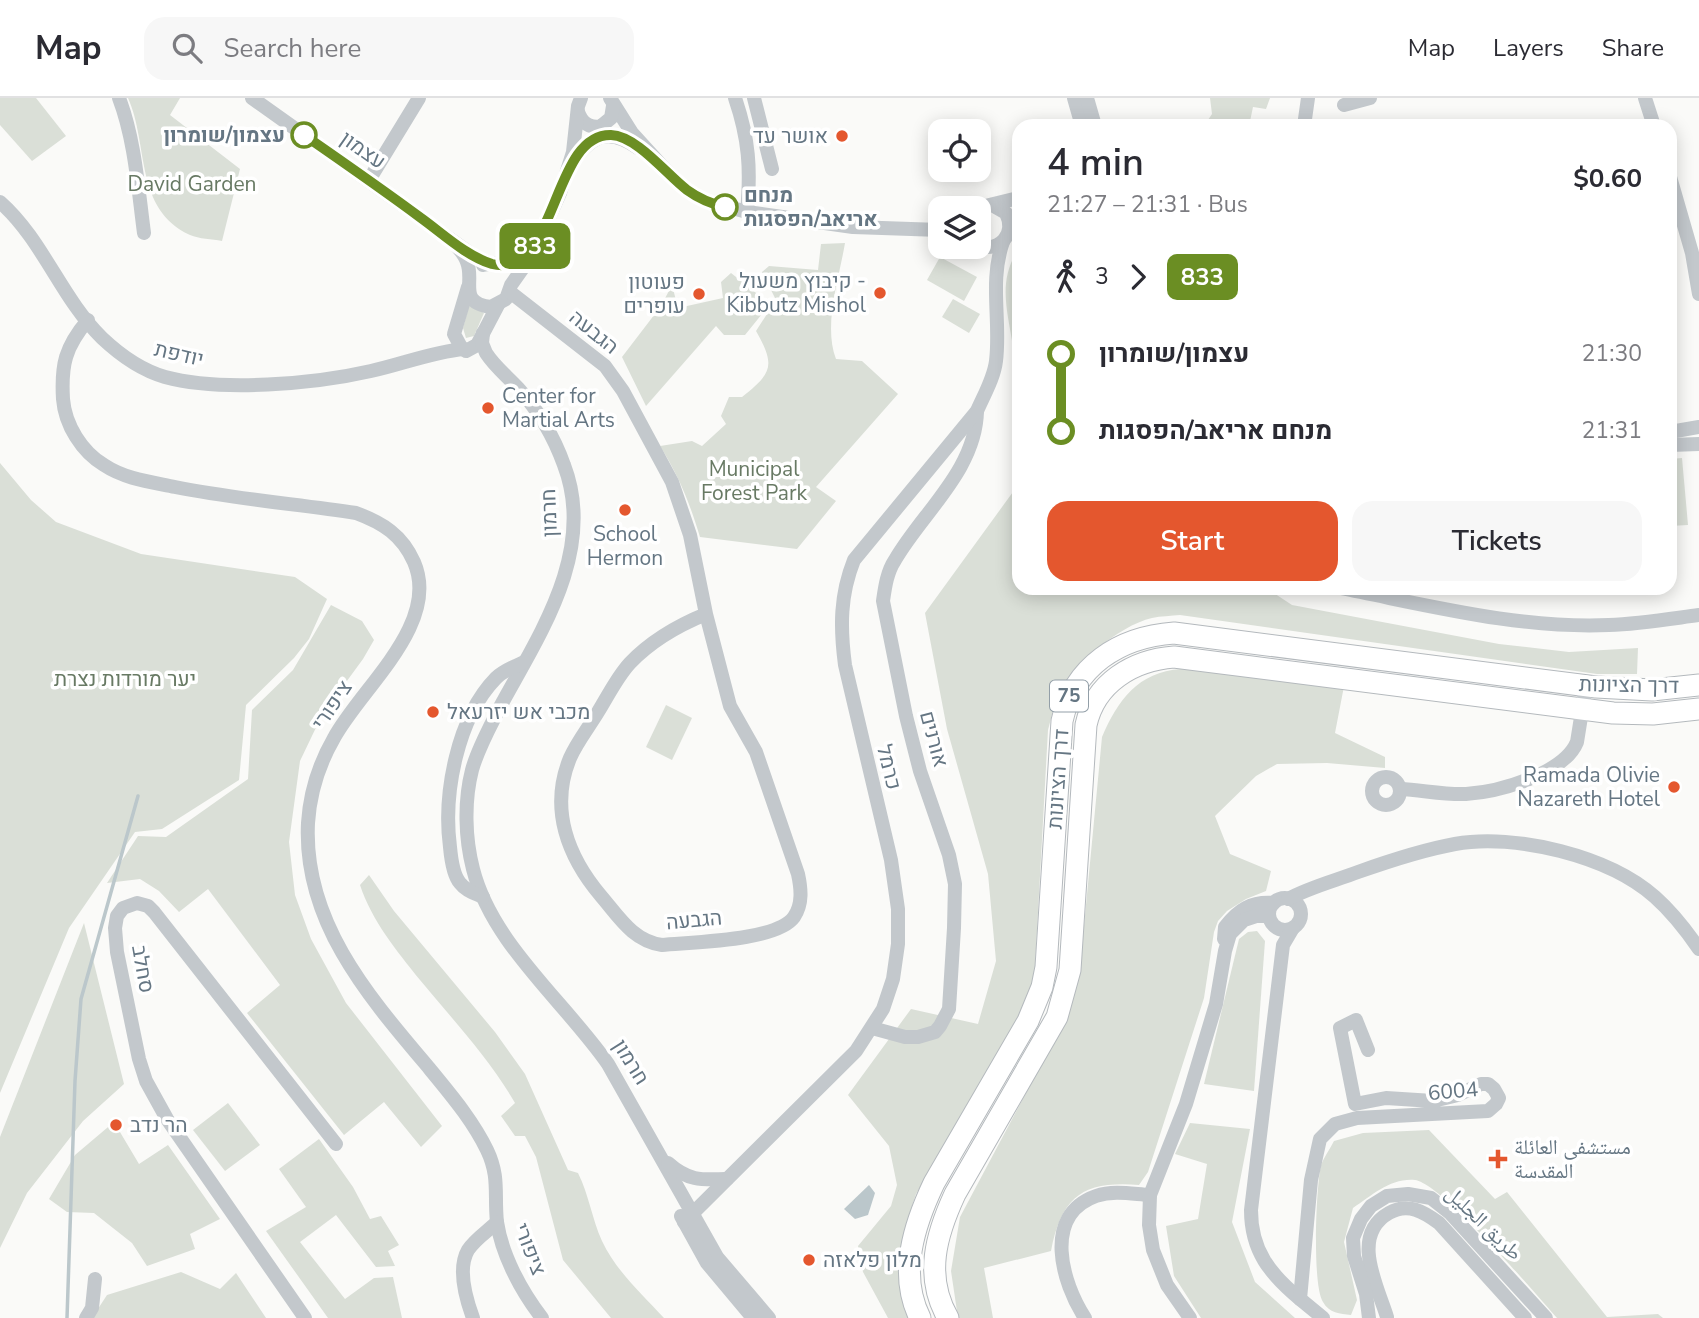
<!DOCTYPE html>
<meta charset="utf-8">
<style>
:root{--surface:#fff;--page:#f7f7f7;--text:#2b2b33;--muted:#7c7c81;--line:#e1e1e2;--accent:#e4572e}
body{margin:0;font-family:"Nunito Sans","Noto Naskh Arabic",Heebo,sans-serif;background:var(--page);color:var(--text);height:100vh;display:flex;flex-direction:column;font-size:26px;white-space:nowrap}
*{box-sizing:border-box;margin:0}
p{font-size:23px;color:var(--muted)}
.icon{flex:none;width:38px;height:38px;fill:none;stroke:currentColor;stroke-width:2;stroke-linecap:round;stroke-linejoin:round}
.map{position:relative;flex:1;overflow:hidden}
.side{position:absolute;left:1012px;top:21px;width:665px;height:476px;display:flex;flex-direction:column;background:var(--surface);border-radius:21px;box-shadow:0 4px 18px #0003}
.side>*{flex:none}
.badge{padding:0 14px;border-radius:10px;font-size:24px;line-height:46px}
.fabs{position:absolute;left:928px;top:21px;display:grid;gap:14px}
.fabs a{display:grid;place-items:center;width:63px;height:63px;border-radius:14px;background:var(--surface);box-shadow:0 4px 18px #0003;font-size:35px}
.map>.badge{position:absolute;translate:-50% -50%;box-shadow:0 0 0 4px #fff}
.legs{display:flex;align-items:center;gap:10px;height:77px;padding:0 35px;font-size:23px}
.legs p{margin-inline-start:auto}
.headline{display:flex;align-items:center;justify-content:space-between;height:119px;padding:0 35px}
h1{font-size:38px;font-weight:600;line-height:52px}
.button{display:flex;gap:14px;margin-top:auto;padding:14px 35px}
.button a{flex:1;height:80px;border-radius:21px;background:var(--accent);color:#fff;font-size:28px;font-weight:600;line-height:80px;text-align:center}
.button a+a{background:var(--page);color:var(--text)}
ul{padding:0 35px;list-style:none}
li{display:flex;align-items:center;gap:24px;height:77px;font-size:26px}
li i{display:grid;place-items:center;width:10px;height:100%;margin:0 9px;background:currentColor}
li i::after{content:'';width:18px;height:18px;margin:-9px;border:5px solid;border-radius:50%;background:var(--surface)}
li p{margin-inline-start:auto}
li:first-child i{background:linear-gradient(#0000 50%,currentColor 0)}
li:last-child i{background:linear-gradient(currentColor 50%,#0000 0)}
header{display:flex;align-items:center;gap:42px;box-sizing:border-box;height:98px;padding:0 35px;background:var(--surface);border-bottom:2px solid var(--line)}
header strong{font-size:33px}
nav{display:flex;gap:38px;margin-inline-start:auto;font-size:24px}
.search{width:490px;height:63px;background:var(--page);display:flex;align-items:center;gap:18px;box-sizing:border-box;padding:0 24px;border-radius:21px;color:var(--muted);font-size:26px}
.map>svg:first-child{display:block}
</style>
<header>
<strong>Map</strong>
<div class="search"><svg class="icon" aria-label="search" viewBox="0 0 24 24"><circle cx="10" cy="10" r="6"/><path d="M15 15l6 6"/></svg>Search here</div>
<nav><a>Map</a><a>Layers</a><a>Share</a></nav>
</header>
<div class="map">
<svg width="1699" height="1220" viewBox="0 0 1699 1220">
<rect width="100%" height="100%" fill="#fafaf8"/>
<g fill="#dadfd7">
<polygon points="0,0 36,0 66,38 32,63 0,27"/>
<path d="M128 0H180L170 17 240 71 222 143C212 141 199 141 190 137 134 111 149 47 128 0Z"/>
<polygon points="1210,0 1270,0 1266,11 1253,9 1249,28 1204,28 1212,16"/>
<path d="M845 145C839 181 823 227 836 261L862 263 898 296 816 389 836 403 797 451 700 439C690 406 679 378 660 348L692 343 702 348 726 326 721 318 729 299H742C772 275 776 268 756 233L776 202 762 174 769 168 818 172 821 146Z"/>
<path d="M1018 152V238L1013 249C1008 214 997 184 1018 152Z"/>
<polygon points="940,159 977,179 964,203 927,182"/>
<polygon points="731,175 770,206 745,237 724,237 716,228 646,308 622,259 661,208 672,187 678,210 723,200 721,184"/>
<polygon points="953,201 980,216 969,235 942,219"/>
<polygon points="469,207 484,215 474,238 466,240 463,230"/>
<polygon points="1682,360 1688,427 1670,428 1670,361"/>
<polygon points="0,365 31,402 56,424 141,456 295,479 327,501 309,541 294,560 246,607 239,682 162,731 135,734 69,830 0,995"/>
<path d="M1018 387V490H1090L1097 494 1146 490H1266L1292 507 1499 546 1569 554 1638 550 1637 576H1597L1180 517C1171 518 1161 518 1152 520 1118 528 1071 568 1057 600 1053 610 1051 621 1048 632L1034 887 1020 922 916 1096C901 1140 895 1175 908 1220H888L863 1174 858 1148 891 1108 897 1087 889 1048 848 997 911 911 978 926 996 863 988 776 947 631 925 515Z"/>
<polygon points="331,507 362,523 374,542 363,561 322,617 300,663 289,744 295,797 311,841 346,905 442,1028 421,1049 384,1004 344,1037 247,915 280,887 208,791 179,814 159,793 140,781 107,785 138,738 166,739 248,681 252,612 293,572"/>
<path d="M1181 571 1345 583 1335 635 1385 659V670L1327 665 1277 666 1256 678 1215 718 1230 756 1271 773 1266 793 1246 801 1227 813 1218 823 1214 834 1204 900 1148 1074 1139 1087C1084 1083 1062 1097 1051 1153L984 1170 993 1220H958L951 1173 960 1119 1058 935 1080 870 1102 639C1118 602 1138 574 1181 571Z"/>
<polygon points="666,607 692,620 672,662 646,649"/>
<path d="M369 777 394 813 495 934 525 976 568 1072 578 1075C589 1097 592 1121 602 1143 616 1173 642 1196 664 1220H611L563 1162 536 1059 525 1038H515L501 1018 515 1005C489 960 453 922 420 882 396 852 372 823 360 787Z"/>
<polygon points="84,825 124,986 83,1023 27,1095 0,1150 0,1039"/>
<polygon points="1257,833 1265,843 1254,993 1204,986 1239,841 1248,834"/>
<polygon points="228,1005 260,1047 225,1073 193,1032"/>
<polygon points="114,1024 139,1066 168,1047 220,1121 190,1136 195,1151 147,1168 132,1145 94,1115 67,1114 49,1101 75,1057"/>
<polygon points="1190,1025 1250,1031 1232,1124 1255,1184 1295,1220 1201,1220 1174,1178 1166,1128 1198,1121 1207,1066 1175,1056"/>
<path d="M1429 1032 1495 1101 1507 1094 1607 1219 1658 1216 1663 1220H1557C1535 1195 1441 1085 1415 1082 1390 1080 1373 1097 1353 1110L1344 1144 1357 1202 1351 1217C1340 1216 1329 1215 1323 1204 1312 1187 1316 1089 1321 1067 1324 1059 1330 1051 1334 1043L1363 1035Z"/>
<polygon points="319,1041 353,1089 370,1121 381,1118 399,1147 388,1153 395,1168 376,1169 336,1117 300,1144 345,1201 374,1180 393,1179 402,1220 328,1220 266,1133 306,1109 279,1071"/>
<polygon points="181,1174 220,1191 236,1175 266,1220 92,1220 107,1197"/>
</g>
<polygon fill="#bbc7cb" points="869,1087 875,1095 868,1117 855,1121 844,1111"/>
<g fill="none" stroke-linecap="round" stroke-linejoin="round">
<polyline stroke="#bbc7cb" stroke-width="3.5" points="67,1220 75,983 81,901 138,698"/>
<g stroke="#b4b9bd" stroke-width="23">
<g id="highway">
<path d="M920 1220C898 1176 914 1127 934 1085L1028 923 1042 889 1046 869 1062 623C1074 568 1119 539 1174 535L1596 589 1652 592 1699 587"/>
<path d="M948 1220C924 1178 936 1137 955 1096L1057 919 1070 872 1086 627C1095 585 1133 562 1174 559L1613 615 1653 616 1699 611"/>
</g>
</g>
<g stroke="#c3c8cc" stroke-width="14">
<path d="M119 0C135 42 138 90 144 135"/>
<polyline points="252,0 450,141 474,158 492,166"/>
<polyline points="610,0 632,35 662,68 682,88 703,102 747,114 853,129 940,132"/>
<path d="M735 0C749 41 751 71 747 114"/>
<polyline points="754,0 772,71"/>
<polyline points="1074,0 1082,28"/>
<polyline points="1087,0 1095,28"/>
<polyline points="1645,0 1654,28"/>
<polyline points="1344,7 1370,0"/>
<path d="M578 14C582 25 588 29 600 29L611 20 613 8"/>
<polyline points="1304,28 1308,0"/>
<path d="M574 62C594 36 610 30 638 50"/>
<polyline points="1670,79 1692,155 1699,196"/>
<polyline points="369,82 419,0"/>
<path d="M0 104C43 142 61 200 102 240 120 257 141 272 165 279 221 294 314 286 371 273 403 266 432 254 464 251"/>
<polyline points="977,110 1018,100"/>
<path d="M450 141C456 147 464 155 467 164 475 183 457 205 491 209L506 201 511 187 523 170 543 133 560 95 573 54 578 8 581 0"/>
<path d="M978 147C1000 155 1016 136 1006 115L992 107"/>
<path d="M483 167C506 162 507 173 528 154"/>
<polyline points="468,189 454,236 461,249 466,253 477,247 498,207"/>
<path d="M510 194 605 268 623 293 672 384 690 437 706 516 730 608 756 654 798 776C801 790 803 806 794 819 777 843 692 844 662 847 633 843 619 819 601 798 568 759 549 711 570 660 577 644 589 629 598 614 608 598 617 579 630 565 651 543 679 527 706 516"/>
<path d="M88 222C65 249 61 267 63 301 65 327 82 354 104 367 125 381 151 384 175 389 235 401 296 406 356 415 383 425 402 437 414 464 441 526 361 590 334 640 319 666 310 694 308 725 303 824 369 899 429 970 450 996 472 1021 487 1052 500 1079 494 1097 497 1124 502 1158 522 1194 542 1220"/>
<path d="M483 235 482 245 486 255C495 269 507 278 518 290 538 312 554 339 564 367 597 453 539 537 500 609 490 629 478 650 472 672 464 703 465 740 473 771 492 846 565 904 608 966L717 1159 769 1220"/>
<polyline points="1670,334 1699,329"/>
<polyline points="1670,347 1699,346"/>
<path d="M1340 490C1428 507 1519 531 1609 527 1639 526 1669 521 1699 517"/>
<circle cx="1386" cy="693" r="14"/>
<path d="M1400 691C1422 692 1444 697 1466 696 1498 694 1564 676 1577 644L1586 588"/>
<path d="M483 799C475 795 466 793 460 785 453 777 451 760 450 749 443 696 457 620 496 580 504 572 514 569 524 564"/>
<circle cx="1285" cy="816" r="16"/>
<path d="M1288 801C1310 789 1334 783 1358 774 1389 763 1422 752 1455 746 1515 735 1609 758 1655 799 1673 815 1686 832 1699 851"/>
<path d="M1293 830 1283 847 1251 1112C1251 1153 1270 1176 1300 1201"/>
<path d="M1224 841 1225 829C1238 812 1251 803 1274 805"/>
<path d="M872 930 905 939H918L935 934 940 928 949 911 954 830 955 786 949 757 920 673 906 618 883 503C885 489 887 474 895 462 922 415 976 372 977 313"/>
<path d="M668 1065C688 1083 701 1082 727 1081"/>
<polyline points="681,1118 707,1165 753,1220"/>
<path d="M684 1124 856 953 883 911 893 881 898 846V811L891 762 845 567C840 529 840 497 854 462L977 313C984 297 994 280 996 263 1001 223 989 183 1003 144"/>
<path d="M1387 1219C1377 1187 1350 1137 1389 1115 1408 1104 1424 1114 1439 1125L1525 1220"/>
<polyline points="86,1220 92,1210 95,1181"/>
<polyline points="305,1220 167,1021 146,983 139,961 117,854 115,830 117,818 123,810 137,805 148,808 154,814 336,1046"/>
<path d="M473 1220C466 1201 457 1171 468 1152 475 1141 488 1133 497 1124"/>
<path d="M1085 1220C1062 1185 1042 1117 1096 1098 1114 1092 1132 1096 1150 1097"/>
<polyline points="1190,1220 1167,1187 1153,1152 1149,1127 1150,1097 1186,1006 1216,906 1225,853 1230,836 1244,822 1256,818 1269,818"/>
<polyline points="1323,1220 1300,1201 1311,1082 1320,1041 1335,1026 1357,1020 1488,1013 1496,1006 1499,1000 1494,991 1488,986 1481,986 1458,997 1433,1003 1386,1000 1355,1006 1340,930 1356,922 1368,952"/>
<polyline points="1369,1220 1366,1196 1354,1158 1353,1140 1361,1121 1371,1108 1387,1098 1408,1096 1431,1100 1450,1115 1546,1220"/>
</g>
<use href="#highway" stroke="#fff" stroke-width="21"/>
</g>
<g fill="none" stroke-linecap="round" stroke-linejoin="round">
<g stroke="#fff" stroke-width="16">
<path id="line-1" d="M304 37C343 64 382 91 421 120 442 135 466 158 492 166 500 168 509 168 517 163 558 139 560 36 611 37 637 38 667 77 687 92 698 100 712 106 725 109"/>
</g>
<use href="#line-1" stroke="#6b8e23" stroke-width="10"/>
</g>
<g fill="#fff" stroke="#6b8e23" stroke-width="3.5">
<circle cx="304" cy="37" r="12"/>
<circle cx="725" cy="109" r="12"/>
</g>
<g fill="#e4572e" stroke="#fff" stroke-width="2.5">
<circle cx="842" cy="38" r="7"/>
<circle cx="880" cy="195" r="7"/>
<circle cx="699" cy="196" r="7"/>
<circle cx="488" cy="310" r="7"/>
<circle cx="625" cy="412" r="7"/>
<circle cx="433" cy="614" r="7"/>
<circle cx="1674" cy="689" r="7"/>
<circle cx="116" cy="1027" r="7"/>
<path d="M1494.5 1050.5h7v7h7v7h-7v7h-7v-7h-7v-7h7z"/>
<circle cx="809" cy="1162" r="7"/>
</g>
<g text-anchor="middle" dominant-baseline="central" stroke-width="7" stroke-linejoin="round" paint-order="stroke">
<rect fill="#fff" stroke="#939fa8" stroke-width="2" x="1050" y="582.5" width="38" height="31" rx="5"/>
<g font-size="19" font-weight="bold" fill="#657683">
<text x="1069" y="598">75</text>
</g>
<g font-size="21" font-weight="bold" fill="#657683" stroke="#fff" text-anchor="end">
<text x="285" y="37">עצמון/שומרון</text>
<text x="744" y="97" text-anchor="start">מנחם<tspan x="744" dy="24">אריאב/הפסגות</tspan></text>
</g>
<g font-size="21" fill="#657683" stroke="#fff" text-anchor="start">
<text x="828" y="38" text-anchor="end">אושר עד</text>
<text x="866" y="183" text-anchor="end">קיבוץ משעול -<tspan x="866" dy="24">Kibbutz Mishol</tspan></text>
<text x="685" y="184" text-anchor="end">פעוטון<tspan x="685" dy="24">עופרים</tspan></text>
<text x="502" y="298">Center for<tspan x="502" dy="24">Martial Arts</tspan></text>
<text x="625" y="436" text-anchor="middle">School<tspan x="625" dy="24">Hermon</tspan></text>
<text x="447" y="614">מכבי אש יזרעאל</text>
<text x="1660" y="677" text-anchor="end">Ramada Olivie<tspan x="1660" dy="24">Nazareth Hotel</tspan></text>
<text x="130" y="1027">הר נדב</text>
<text x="1514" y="1049">مستشفى العائلة<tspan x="1514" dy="24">المقدسة</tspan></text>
<text x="823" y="1162">מלון פלאזה</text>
</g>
<g font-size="21" fill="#657683" stroke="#fff">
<text transform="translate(363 52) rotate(35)">עצמון</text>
<text transform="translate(594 234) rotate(39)">הגבעה</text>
<text transform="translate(179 256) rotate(13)">יודפת</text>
<text transform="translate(549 415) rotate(-92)">חרמון</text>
<text transform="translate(1629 587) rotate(1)">דרך הציונות</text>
<text transform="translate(332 607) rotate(-56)">ציפורי</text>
<text transform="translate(934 641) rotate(75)">אורנים</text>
<text transform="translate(889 669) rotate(76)">כרמל</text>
<text transform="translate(1058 681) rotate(-86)">דרך הציונות</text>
<text transform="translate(694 822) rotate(-5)">הגבעה</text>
<text transform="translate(143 871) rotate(80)">סחלב</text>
<text transform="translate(631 964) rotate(58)">חרמון</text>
<text transform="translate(1453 993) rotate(-5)">6004</text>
<text transform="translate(1484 1125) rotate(44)">طريق الجليل</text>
<text transform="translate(530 1151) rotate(69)">ציפורי</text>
</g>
<g font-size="21" fill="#687a64" stroke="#fff">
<text x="192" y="86">David Garden</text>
<text x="754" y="371">Municipal<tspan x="754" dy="24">Forest Park</tspan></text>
<text x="125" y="581">יער מורדות נצרת</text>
</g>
</g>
</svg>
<div class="fabs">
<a><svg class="icon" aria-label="locate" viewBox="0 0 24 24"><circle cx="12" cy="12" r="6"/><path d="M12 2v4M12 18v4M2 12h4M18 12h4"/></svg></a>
<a><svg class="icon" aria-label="layers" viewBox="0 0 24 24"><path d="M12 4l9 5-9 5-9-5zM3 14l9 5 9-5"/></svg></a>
</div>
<b class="badge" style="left:535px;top:148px;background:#6b8e23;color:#fff">833</b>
<section class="side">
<div class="headline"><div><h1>4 min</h1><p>21:27 – 21:31 · Bus</p></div><b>$0.60</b></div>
<div class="legs"><svg class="icon" aria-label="walk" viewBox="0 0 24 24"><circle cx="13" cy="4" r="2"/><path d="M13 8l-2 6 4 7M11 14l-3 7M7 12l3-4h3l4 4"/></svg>3<svg class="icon" aria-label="forward" viewBox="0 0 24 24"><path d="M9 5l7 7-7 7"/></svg><b class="badge" style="background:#6b8e23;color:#fff">833</b></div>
<ul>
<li><i style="color:#6b8e23"></i><b>עצמון/שומרון</b><p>21:30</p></li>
<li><i style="color:#6b8e23"></i><b>מנחם אריאב/הפסגות</b><p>21:31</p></li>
</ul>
<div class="button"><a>Start</a><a>Tickets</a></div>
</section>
</div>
